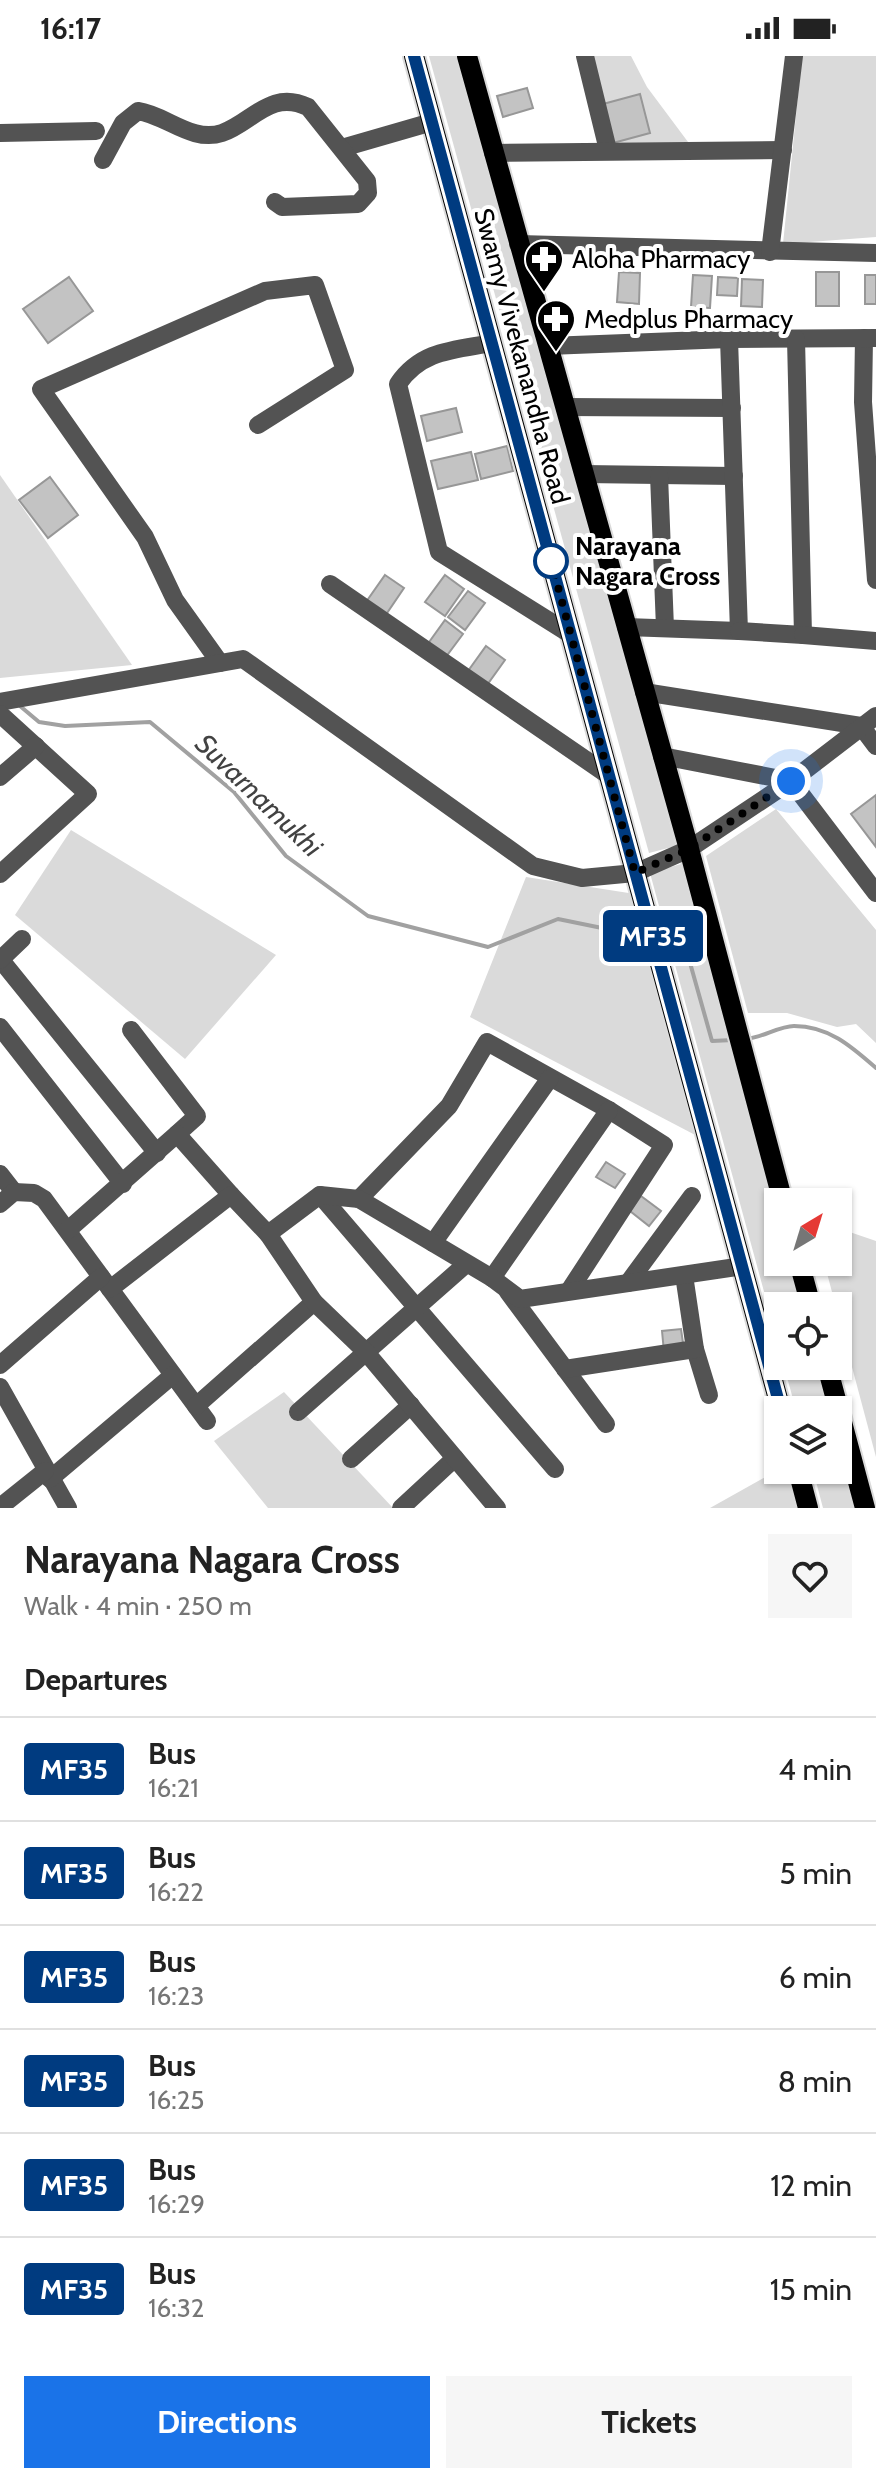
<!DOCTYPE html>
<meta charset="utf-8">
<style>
:root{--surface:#fff;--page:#f6f6f6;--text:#222;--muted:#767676;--line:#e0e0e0;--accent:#1a73e8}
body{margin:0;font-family:Cabin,sans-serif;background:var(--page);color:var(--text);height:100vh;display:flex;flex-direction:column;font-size:30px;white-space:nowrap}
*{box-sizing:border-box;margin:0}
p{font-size:26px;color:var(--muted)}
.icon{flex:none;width:44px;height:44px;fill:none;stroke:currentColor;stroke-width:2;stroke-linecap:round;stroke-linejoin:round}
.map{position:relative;height:1452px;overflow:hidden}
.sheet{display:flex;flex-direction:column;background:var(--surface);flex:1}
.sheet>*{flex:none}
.badge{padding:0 16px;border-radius:6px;font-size:28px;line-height:52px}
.needle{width:52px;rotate:38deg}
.buttons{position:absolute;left:764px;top:1132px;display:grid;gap:16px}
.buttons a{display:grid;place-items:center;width:88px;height:88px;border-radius:0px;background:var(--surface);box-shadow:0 2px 6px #0004;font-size:40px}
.you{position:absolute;width:40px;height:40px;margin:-20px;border:6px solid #fff;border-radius:50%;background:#1a73e8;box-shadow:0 0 0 12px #1a73e833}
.map>.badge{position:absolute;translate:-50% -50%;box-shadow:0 0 0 4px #fff}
h2{padding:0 24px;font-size:30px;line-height:72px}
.round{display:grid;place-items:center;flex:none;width:84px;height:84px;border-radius:0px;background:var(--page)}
.overview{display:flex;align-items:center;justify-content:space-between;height:136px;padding:0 24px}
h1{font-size:38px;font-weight:700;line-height:60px}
.primary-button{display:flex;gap:16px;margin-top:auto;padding:16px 24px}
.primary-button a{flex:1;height:92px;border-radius:0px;background:var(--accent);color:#fff;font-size:32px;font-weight:700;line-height:92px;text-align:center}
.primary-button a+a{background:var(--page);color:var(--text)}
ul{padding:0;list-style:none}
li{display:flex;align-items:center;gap:24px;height:104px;padding:0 24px;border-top:2px solid var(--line)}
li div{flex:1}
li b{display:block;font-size:30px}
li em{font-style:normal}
li .badge{min-width:88px;font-weight:700;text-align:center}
.status{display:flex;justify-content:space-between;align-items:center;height:56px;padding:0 40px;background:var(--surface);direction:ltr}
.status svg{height:22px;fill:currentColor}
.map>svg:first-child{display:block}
</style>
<div class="status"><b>16:17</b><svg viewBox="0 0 49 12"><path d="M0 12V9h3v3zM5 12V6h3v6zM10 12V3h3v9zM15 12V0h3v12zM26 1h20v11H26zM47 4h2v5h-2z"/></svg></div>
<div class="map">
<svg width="876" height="1452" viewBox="0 0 876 1452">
<rect width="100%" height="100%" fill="#fff"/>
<g fill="#dadada">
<polygon points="429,0 457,0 676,790 649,797"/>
<polygon points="590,0 631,0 647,31 691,90 613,91"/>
<polygon points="802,0 876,0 876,181 783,188"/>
<polygon points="0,419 132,609 0,622"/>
<polygon points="776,753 876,874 876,987 856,968 837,971 787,957 748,957 706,800"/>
<polygon points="71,774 276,899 185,1003 15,859"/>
<polygon points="681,808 778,1163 778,1206 790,1206 802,1250 778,1250 778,1287 650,817"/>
<polygon points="526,821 635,838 699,1081 470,961"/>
<polygon points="838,1172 876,1185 876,1401 824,1206 838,1206"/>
<polygon points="784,1310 818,1310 830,1354 796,1354"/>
<polygon points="284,1336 393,1452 268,1452 214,1385"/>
<polygon points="838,1383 857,1452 823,1452 813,1414 838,1414"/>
<polygon points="778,1414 791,1414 800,1452 710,1452"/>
</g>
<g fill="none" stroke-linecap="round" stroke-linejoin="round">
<g stroke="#a1a1a1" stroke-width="4">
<polyline points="20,650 39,666 65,670 150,666 234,736 286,800 368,860 488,891 558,863 646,881"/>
<polyline points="659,884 685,889 712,985 733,984"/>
<path d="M746 983C762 982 779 970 794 970 829 970 852 991 876 1012"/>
</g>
</g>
<g fill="#c3c3c3" stroke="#979797" stroke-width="2">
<polygon points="527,32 533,52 503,61 497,40"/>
<polygon points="640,38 650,77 613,87 603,48"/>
<polygon points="619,216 640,217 639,248 617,246"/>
<rect x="816" y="216" width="23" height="34"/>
<polygon points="693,219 712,220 710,252 691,251"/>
<rect x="865" y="219" width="11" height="29"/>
<polygon points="69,221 93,255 48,287 23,253"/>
<polygon points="718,221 738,222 737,240 717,239"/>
<polygon points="742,223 763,224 762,251 741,250"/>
<polygon points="456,352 462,376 427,385 421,360"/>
<polygon points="507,390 513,415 481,423 475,398"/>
<polygon points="471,396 478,424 438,433 431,405"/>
<polygon points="50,421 78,459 48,482 19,444"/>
<polygon points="385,519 404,532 385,560 366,546"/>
<polygon points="445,519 464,533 445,560 425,546"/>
<polygon points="468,535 485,547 465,574 448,561"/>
<polygon points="445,564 463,578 445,602 427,589"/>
<polygon points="486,590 505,604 487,629 468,615"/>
<polygon points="876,739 876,791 851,758"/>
<polygon points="606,1106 625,1118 615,1132 596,1121"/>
<polygon points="641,1140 661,1155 649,1170 630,1155"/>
<polygon points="681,1273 684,1294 664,1296 662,1275"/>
</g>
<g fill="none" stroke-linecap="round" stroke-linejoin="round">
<g stroke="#dbdbdb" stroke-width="24">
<g id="major">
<polyline points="414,0 781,1354"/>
<polyline points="467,0 689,793 783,1146"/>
<polyline points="799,1206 811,1250"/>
<polyline points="827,1310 865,1452"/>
<polyline points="798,1414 808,1452"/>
</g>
</g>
<g stroke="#535353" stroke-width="18">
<polyline points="585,0 608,94"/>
<polyline points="0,77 96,75"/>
<polyline points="342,92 432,66"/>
<polyline points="493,97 783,94"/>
<path d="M103 104 123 67 138 55C166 59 192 87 222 77 252 67 270 33 308 51L367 125 368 137 358 148 282 151 275 146"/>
<polyline points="518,188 876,197"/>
<polyline points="770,196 794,0"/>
<polyline points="864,282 863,346 876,524"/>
<path d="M492 287C454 294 421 294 398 328L439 496 570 578"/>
<polyline points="548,290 729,283 876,282"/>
<polyline points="565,351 732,352"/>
<polyline points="584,418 734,420"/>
<polyline points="659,419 665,572"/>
<polyline points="330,528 608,719"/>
<polyline points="626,571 739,575 729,283"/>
<polyline points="739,575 803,579 796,283"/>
<polyline points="803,579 876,585"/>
<polyline points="220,607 175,544 145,481 41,333 265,235 315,229 345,314 258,369"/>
<polyline points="644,636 861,670 876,690"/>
<polyline points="0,646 243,603 533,810 582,822 635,817 689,793 791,725 876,660"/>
<polyline points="0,658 88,738 0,818"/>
<polyline points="662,700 791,725 876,837"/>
<polyline points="0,721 36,690"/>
<polyline points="0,903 157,1097"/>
<polyline points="0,904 22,883"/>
<polyline points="0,971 123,1128"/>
<polyline points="131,974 197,1060 177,1078"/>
<polyline points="0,1118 14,1136"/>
<polyline points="320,1139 555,1413"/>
<polyline points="359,1143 449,1050 487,986 609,1054 664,1089 569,1235"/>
<polyline points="0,1148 14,1136 34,1137 44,1143 207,1365"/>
<polyline points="68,1174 177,1078 231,1139"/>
<polyline points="433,1187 550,1022"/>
<polyline points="492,1222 609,1054"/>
<polyline points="628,1227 692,1140"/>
<polyline points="110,1233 231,1139 268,1178"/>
<polyline points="508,1236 606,1368"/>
<polyline points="695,1293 709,1339"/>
<polyline points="0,1309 101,1221"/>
<polyline points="565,1313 695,1293 684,1219"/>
<polyline points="0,1331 68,1452"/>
<polyline points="196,1350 314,1246"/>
<polyline points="298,1356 465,1209"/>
<polyline points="351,1403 411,1349"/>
<polyline points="50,1423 173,1319"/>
<polyline points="0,1451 45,1415"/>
<polyline points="401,1452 455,1402"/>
<polyline points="497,1452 365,1295 314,1246 268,1178 320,1139 359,1143 492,1222 520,1243 743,1210"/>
</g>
<use href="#major" stroke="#000" stroke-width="20"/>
</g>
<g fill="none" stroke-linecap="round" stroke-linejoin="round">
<g stroke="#fff" stroke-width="18">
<polyline id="line" points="414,0 781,1354"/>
</g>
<use href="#line" stroke="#003b80" stroke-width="12"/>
<polyline stroke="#000" stroke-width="8" stroke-dasharray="0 14.4" points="551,505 635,817 689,793 791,725"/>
</g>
<defs>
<g id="pharmacy-pin" transform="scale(2)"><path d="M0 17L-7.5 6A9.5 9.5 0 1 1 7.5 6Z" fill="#000" stroke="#fff"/><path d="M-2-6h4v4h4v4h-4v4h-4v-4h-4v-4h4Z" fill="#fff"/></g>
</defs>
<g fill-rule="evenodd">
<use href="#pharmacy-pin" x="544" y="203"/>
<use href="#pharmacy-pin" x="556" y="263"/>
</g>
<circle fill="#fff" stroke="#003b80" stroke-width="4" cx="551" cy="505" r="16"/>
<g text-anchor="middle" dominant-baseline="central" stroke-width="8" stroke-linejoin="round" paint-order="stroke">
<g font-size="26" fill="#000" stroke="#fff" text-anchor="start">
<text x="572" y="203">Aloha Pharmacy</text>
<text x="584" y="263">Medplus Pharmacy</text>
</g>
<g font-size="26" fill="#000" stroke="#fff">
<text transform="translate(522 300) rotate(75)">Swamy Vivekanandha Road</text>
</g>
<g font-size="26" font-weight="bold" fill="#000" stroke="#fff" text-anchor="start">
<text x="575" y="490">Narayana<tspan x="575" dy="30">Nagara Cross</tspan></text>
</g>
<g font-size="28" font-style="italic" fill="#424242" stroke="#fff">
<text transform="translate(259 739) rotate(44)">Suvarnamukhi</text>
</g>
</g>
</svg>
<div class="buttons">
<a><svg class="needle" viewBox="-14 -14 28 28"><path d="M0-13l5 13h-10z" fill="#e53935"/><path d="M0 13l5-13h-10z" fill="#767676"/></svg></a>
<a><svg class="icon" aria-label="locate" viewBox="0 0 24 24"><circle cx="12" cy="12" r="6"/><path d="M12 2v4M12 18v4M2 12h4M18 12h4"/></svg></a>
<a><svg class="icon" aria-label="layers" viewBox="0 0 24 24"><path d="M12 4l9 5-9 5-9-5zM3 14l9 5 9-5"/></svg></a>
</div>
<div class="you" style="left:791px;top:725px"></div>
<b class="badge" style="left:653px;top:880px;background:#003b80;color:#fff">MF35</b>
</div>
<section class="sheet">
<div class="overview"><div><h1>Narayana Nagara Cross</h1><p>Walk · 4 min · 250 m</p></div><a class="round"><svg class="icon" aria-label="heart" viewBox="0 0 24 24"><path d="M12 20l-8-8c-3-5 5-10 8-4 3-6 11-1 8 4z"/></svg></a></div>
<h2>Departures</h2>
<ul>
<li><span class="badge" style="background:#003b80;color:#fff">MF35</span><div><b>Bus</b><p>16:21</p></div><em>4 min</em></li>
<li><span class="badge" style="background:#003b80;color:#fff">MF35</span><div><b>Bus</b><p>16:22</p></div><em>5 min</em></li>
<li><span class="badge" style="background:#003b80;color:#fff">MF35</span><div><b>Bus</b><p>16:23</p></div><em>6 min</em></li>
<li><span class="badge" style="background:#003b80;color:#fff">MF35</span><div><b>Bus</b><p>16:25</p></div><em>8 min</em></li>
<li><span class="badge" style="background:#003b80;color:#fff">MF35</span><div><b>Bus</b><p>16:29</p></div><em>12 min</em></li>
<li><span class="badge" style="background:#003b80;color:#fff">MF35</span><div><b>Bus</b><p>16:32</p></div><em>15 min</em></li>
</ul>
<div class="primary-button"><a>Directions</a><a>Tickets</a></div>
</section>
